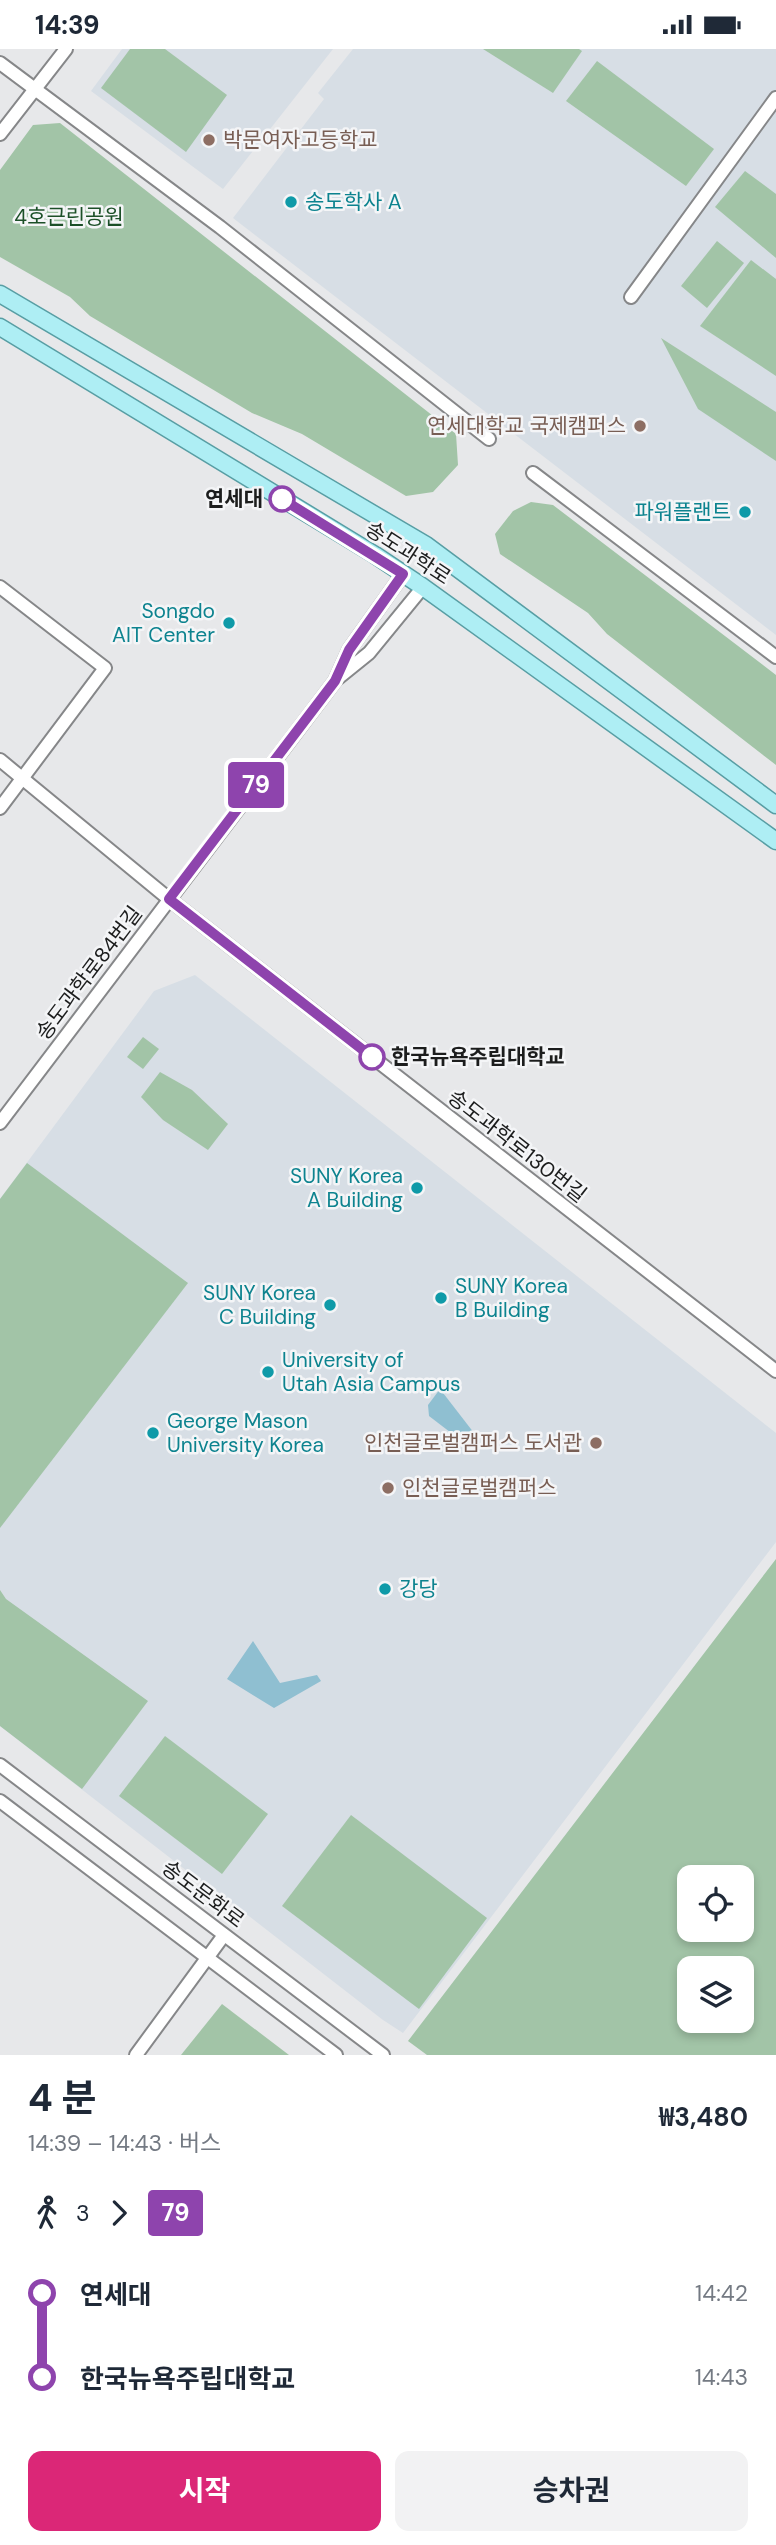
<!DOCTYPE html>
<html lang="ko">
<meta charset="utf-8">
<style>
:root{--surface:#fff;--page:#f2f2f3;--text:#1f2937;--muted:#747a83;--accent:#db2777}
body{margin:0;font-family:"DM Sans","Noto Sans KR",sans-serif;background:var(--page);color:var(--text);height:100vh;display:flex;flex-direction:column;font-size:26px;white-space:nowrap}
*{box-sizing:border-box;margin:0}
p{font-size:23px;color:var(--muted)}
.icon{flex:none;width:38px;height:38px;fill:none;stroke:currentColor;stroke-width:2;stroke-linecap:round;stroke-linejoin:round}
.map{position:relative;height:2006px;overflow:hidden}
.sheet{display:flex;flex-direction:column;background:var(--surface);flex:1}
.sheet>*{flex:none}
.badge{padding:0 14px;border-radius:5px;font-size:24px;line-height:46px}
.controls{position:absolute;left:677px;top:1816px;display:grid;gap:14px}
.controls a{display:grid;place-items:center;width:77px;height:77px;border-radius:14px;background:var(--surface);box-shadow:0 4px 10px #0003;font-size:35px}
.map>.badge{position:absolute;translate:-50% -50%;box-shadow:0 0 0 4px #fff}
.legs{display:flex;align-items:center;gap:10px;height:77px;padding:0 28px;font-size:23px}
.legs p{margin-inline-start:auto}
.head{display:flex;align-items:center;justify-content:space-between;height:119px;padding:0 28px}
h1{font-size:38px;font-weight:700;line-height:52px}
.cta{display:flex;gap:14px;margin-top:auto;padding:14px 28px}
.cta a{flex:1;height:80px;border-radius:14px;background:var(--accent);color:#fff;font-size:28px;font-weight:700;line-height:80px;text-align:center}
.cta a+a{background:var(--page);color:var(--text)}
ul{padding:0 28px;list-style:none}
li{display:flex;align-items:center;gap:24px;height:84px;font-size:26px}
li i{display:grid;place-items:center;width:10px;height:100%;margin:0 9px;background:currentColor}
li i::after{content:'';width:18px;height:18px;margin:-9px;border:5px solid;border-radius:50%;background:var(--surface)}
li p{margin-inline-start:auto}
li:first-child i{background:linear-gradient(#0000 50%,currentColor 0)}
li:last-child i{background:linear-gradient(currentColor 50%,#0000 0)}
.status{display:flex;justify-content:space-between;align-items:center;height:49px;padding:0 35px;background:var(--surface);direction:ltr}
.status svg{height:19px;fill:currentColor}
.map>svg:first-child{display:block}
</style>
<div class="status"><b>14:39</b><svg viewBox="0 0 49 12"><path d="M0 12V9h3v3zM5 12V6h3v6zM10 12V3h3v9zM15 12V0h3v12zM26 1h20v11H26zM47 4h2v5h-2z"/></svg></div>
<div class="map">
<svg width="776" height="2006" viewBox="0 0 776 2006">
<rect width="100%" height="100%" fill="#e7e8ea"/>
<g fill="#d7dee5">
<polygon points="122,0 333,0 223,140 91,42"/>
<polygon points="353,0 776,0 776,586 233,169 324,50 318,44"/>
<polygon points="195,926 776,1384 776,1493 403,1984 383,1971 223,1847 187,1822 0,1677 0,1150 154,942"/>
</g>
<g fill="#a2c4a7" fill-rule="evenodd">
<polygon points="130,0 165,0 227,46 186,103 101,39"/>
<polygon points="483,0 579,0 582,2 553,44"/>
<polygon points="597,12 714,100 686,137 566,52"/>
<polygon points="60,74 456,385 458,416 433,443 406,447 302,385 252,364 90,267 70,248 0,208 0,121 33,76"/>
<polygon points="745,122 776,145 776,209 715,158"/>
<polygon points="717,192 744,214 707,259 681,237"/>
<polygon points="751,211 776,230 776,327 700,277"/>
<polygon points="661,289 776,363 776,412 698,360"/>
<polygon points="531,453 553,456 776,626 776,716 607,585 588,564 500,505 495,485 513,462"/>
<polygon points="143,988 159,1000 143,1020 127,1008"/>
<polygon points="160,1023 192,1041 228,1075 208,1101 163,1071 141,1048"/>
<polygon points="27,1114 188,1234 0,1479 0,1150"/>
<path d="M776 1510V2006H427L408 1992ZM690 1829H742V1881H690ZM690 1920H742V1972H690Z"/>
<polygon points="0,1541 6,1550 148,1652 82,1740 0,1677"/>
<polygon points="165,1687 268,1765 222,1825 119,1747"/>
<polygon points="351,1766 487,1869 419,1960 282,1857"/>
<polygon points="222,1955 289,2006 181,2006"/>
</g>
<g fill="#8fbfd1">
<polygon points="440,1340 474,1384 463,1393 429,1367 428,1356"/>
<polygon points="253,1592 280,1634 317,1626 321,1632 274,1659 227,1630"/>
</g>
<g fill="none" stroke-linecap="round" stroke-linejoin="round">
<g stroke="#868789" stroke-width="16">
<g id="minor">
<polyline points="0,14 220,178 489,390"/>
<polyline points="0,85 66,0"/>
<polyline points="631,248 776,49"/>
<polyline points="533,424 776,608"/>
<polyline points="0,538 105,619 0,759"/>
<polyline points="338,629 369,604 423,538"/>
<polyline points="0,711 169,850 776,1322"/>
<polyline points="0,1074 335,632 349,601 403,525"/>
<polyline points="0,1716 383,2006"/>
<polyline points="0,1752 336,2006"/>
<polyline points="136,2006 224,1886"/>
</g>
</g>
<g stroke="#589ea4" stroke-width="19">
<g id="major">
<polyline points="0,245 426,496 776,756"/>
<polyline points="0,278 375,506 423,538 776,792"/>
</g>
</g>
<use href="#minor" stroke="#fff" stroke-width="12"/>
<use href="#major" stroke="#aeeef4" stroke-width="16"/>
</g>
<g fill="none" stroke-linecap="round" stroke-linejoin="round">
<g stroke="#fff" stroke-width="16">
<polyline id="line-1" points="282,450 403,525 349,601 335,632 169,850 372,1008"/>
</g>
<use href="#line-1" stroke="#8e44ad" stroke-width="10"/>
</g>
<g fill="#8d6e63" stroke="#f4f5f7" stroke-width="2.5">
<circle cx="209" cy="91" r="7"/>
<circle cx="640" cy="377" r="7"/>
<circle cx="596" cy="1394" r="7"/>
<circle cx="388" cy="1439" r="7"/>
</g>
<g fill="#0f9aa8" stroke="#f4f5f7" stroke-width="2.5">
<circle cx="291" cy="153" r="7"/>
<circle cx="745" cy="463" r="7"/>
<circle cx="229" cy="574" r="7"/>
<circle cx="417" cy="1139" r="7"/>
<circle cx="441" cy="1249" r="7"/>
<circle cx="330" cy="1256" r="7"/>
<circle cx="268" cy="1323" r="7"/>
<circle cx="153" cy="1384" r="7"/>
<circle cx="385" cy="1540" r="7"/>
</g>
<g fill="#fff" stroke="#8e44ad" stroke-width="3.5">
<circle cx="282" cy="450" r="12"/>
<circle cx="372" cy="1008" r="12"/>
</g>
<g text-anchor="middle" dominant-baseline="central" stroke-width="5" stroke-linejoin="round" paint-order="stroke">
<g font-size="21" fill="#785e54" stroke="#f4f5f7" text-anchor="start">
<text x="223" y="91">박문여자고등학교</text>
<text x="626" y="377" text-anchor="end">연세대학교 국제캠퍼스</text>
<text x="582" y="1394" text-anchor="end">인천글로벌캠퍼스 도서관</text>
<text x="402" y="1439">인천글로벌캠퍼스</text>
</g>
<g font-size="21" fill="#0d838f" stroke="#f4f5f7" text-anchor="start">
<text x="305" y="153">송도학사 A</text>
<text x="731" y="463" text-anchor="end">파워플랜트</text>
<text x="215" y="562" text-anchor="end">Songdo<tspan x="215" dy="24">AIT Center</tspan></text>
<text x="403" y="1127" text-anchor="end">SUNY Korea<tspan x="403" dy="24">A Building</tspan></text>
<text x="455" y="1237">SUNY Korea<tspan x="455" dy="24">B Building</tspan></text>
<text x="316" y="1244" text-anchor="end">SUNY Korea<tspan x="316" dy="24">C Building</tspan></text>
<text x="282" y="1311">University of<tspan x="282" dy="24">Utah Asia Campus</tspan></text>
<text x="167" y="1372">George Mason<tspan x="167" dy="24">University Korea</tspan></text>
<text x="399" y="1540">강당</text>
</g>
<g font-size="21" fill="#1c5028" stroke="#f4f5f7">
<text x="69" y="168">4호근린공원</text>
</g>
<g font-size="21" font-weight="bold" fill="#1c1d1d" stroke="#f4f5f7" text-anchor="end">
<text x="263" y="450">연세대</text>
<text x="391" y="1008" text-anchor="start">한국뉴욕주립대학교</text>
</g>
<g font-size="21" fill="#1c1d1d" stroke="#f4f5f7">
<text transform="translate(408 504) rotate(33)">송도과학로</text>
<text transform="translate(89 924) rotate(-53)">송도과학로84번길</text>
<text transform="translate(517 1097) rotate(38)">송도과학로130번길</text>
<text transform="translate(203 1845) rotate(37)">송도문화로</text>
</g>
</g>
</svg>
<div class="controls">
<a><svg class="icon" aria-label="locate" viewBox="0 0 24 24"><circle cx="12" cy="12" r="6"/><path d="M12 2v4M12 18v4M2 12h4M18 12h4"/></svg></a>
<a><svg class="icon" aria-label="layers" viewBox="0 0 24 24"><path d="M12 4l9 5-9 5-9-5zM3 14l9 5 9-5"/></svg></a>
</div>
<b class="badge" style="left:256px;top:736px;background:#8e44ad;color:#fff">79</b>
</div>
<section class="sheet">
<div class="head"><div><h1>4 분</h1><p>14:39 – 14:43 · 버스</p></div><b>₩3,480</b></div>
<div class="legs"><svg class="icon" aria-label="walk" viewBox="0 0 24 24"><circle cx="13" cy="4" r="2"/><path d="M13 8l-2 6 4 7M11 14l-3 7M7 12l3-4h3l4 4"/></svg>3<svg class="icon" aria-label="forward" viewBox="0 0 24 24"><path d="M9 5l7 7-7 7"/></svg><b class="badge" style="background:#8e44ad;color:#fff">79</b></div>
<ul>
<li><i style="color:#8e44ad"></i><b>연세대</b><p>14:42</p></li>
<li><i style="color:#8e44ad"></i><b>한국뉴욕주립대학교</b><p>14:43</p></li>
</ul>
<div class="cta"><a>시작</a><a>승차권</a></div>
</section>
